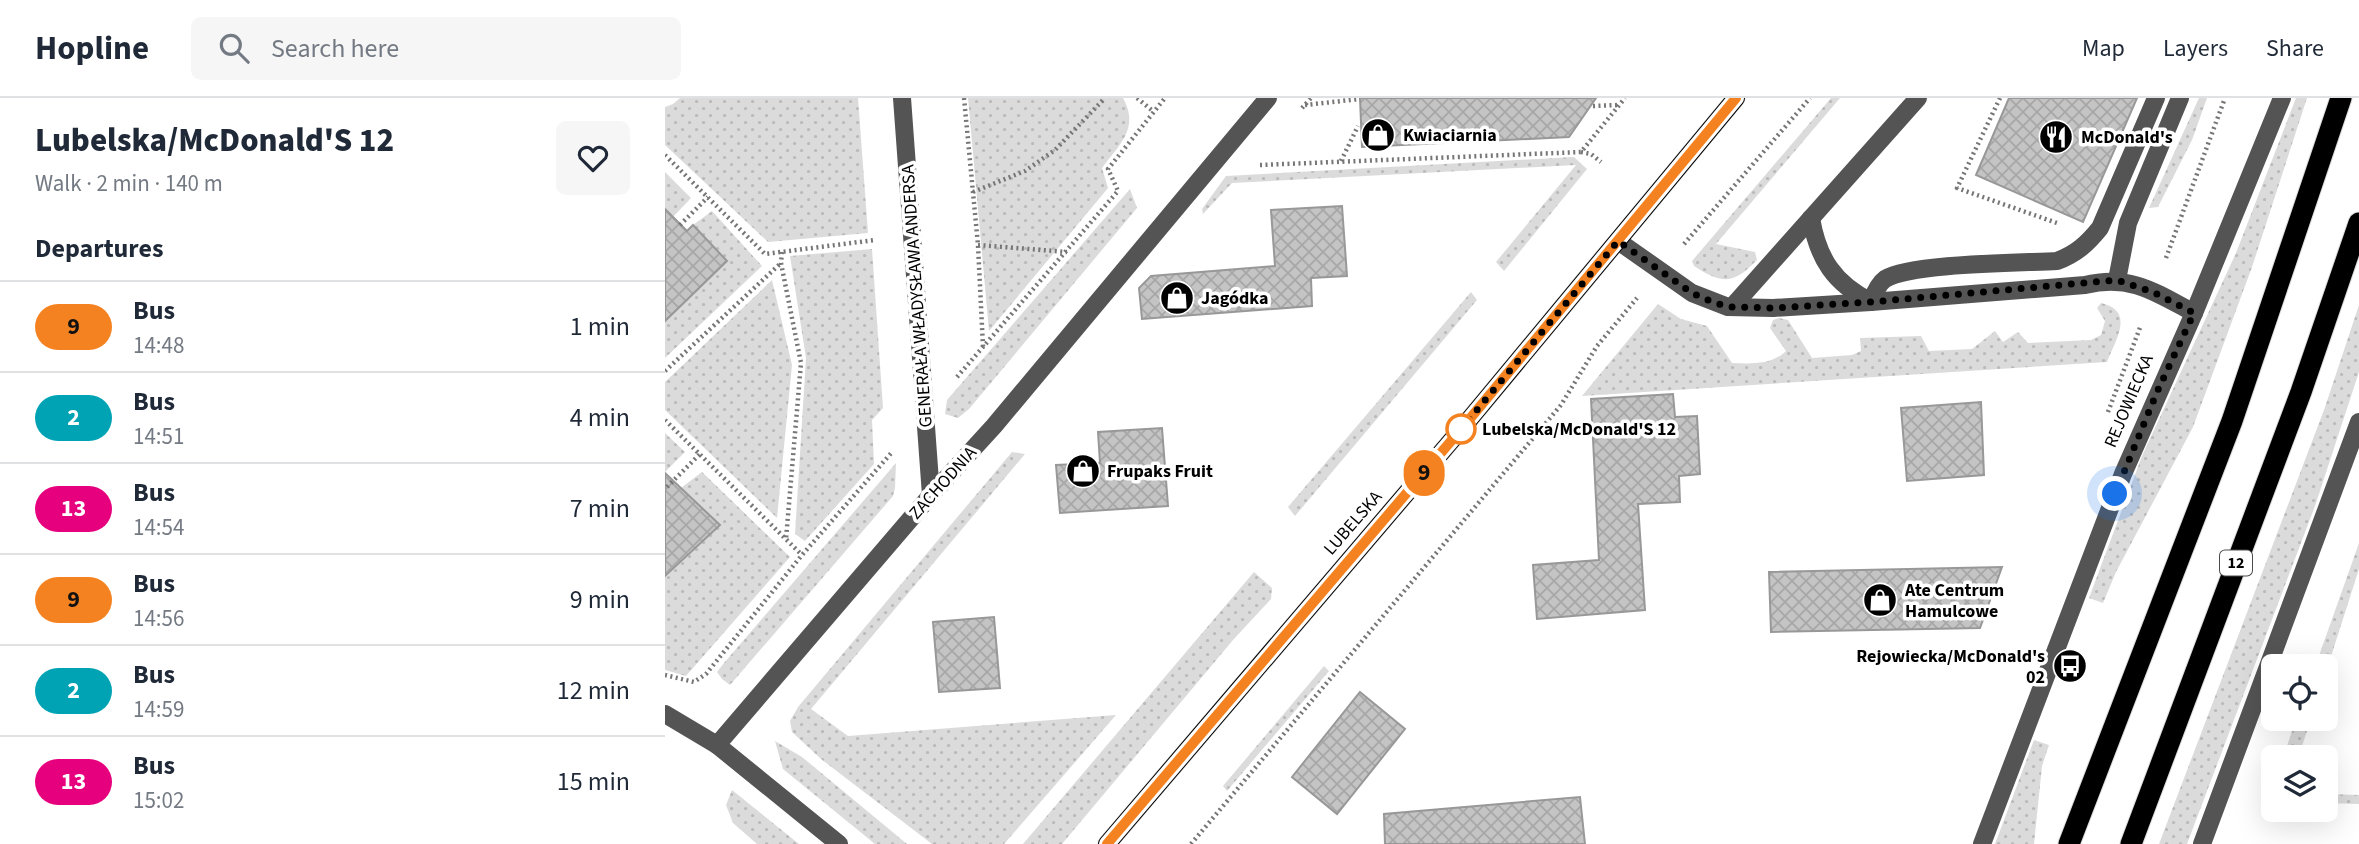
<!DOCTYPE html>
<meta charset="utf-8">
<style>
:root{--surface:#fff;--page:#f6f6f7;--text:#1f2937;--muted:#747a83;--line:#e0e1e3}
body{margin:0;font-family:"Source Sans 3",sans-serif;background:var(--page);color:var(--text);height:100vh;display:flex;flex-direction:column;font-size:26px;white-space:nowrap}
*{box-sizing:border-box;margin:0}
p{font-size:23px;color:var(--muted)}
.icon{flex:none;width:38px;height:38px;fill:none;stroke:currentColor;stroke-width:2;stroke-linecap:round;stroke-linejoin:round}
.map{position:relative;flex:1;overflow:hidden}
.drawer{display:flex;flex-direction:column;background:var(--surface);width:665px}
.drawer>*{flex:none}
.badge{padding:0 14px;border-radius:23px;font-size:24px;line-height:46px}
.tools{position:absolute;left:1596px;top:556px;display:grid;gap:14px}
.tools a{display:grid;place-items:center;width:77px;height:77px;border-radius:10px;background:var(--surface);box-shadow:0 7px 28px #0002;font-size:35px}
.you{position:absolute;width:35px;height:35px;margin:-18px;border:5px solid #fff;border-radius:50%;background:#1a73e8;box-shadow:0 0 0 10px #1a73e833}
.map>.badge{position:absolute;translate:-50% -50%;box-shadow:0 0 0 4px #fff}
h2{padding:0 35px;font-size:26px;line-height:63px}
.round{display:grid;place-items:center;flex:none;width:74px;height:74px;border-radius:10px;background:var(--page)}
.head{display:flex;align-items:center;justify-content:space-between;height:119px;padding:0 35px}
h1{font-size:33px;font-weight:800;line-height:52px}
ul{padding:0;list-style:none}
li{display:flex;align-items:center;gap:21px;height:91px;padding:0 35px;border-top:2px solid var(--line)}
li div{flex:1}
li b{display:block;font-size:26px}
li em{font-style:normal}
li .badge{min-width:77px;font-weight:700;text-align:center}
header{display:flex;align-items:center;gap:42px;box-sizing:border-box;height:98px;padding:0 35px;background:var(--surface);border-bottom:2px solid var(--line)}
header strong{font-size:33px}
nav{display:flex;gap:38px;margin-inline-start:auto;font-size:24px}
.search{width:490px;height:63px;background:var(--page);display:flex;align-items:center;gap:18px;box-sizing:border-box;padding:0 24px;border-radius:10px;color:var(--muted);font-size:26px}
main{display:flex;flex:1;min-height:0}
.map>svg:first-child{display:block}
</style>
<header>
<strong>Hopline</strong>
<div class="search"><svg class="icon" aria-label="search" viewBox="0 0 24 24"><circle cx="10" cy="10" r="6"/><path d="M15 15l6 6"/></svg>Search here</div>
<nav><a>Map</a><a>Layers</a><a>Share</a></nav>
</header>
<main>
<section class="drawer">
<div class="head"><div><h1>Lubelska/McDonald'S 12</h1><p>Walk · 2 min · 140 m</p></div><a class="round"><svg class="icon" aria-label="heart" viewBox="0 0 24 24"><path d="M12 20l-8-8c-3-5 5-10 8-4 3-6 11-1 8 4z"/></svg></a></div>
<h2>Departures</h2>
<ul>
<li><span class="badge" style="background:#f58220;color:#111">9</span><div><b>Bus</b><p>14:48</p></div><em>1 min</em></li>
<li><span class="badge" style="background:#00a3b4;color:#fff">2</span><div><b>Bus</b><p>14:51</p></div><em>4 min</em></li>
<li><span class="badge" style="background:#e6007e;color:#fff">13</span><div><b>Bus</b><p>14:54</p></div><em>7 min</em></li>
<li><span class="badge" style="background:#f58220;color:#111">9</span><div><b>Bus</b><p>14:56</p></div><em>9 min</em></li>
<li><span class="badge" style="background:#00a3b4;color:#fff">2</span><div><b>Bus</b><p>14:59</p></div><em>12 min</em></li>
<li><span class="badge" style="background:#e6007e;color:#fff">13</span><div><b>Bus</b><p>15:02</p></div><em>15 min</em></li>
</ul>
</section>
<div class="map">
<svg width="1694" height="746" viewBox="0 0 1694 746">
<defs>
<pattern id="grass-dots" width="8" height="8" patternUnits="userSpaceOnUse" patternTransform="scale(1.75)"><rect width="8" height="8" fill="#dbdbdb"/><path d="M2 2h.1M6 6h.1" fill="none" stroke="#bababa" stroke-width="1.8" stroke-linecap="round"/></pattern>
<pattern id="building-cross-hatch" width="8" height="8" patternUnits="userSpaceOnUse" patternTransform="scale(1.75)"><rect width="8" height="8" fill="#c4c4c4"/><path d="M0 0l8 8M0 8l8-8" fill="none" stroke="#a7a7a7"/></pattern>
</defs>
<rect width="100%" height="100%" fill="#fff"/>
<g fill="url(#grass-dots)">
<polygon points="15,0 193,0 203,135 103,144 0,47 0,9 8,6"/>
<path d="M303 0H458C475 30 454 47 437 70L443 90 324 233Z"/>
<path d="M1166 0H1175L1051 146 1090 154 1092 162C1068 187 1057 186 1029 168L1027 163Z"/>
<polygon points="1534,0 1542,0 1527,42 1493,109 1484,110"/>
<polygon points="1631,0 1642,0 1587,169 1528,329 1451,474 1438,505 1424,500 1477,358 1571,155"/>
<polygon points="909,59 922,71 839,173 831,164 911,67 567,85 538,116 537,111 561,78"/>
<polygon points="0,74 26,100 8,119 0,111"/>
<polygon points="465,91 472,110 304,311 293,320 280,316 282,302"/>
<polygon points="47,113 97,168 0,260 0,223 62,163 28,127"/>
<polygon points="207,151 218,310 207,322 209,366 140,443 130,436 141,260 125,158"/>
<polygon points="107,182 127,267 112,420 0,312 0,284"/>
<polygon points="806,194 812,202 630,418 623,409"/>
<path d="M1436 205C1471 213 1450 243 1442 264L917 298 993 206 1016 221 1042 228 1067 265C1086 266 1107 267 1121 253L1105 230 1108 222 1114 220 1123 222 1147 260 1187 257 1196 253 1195 240 1256 238 1264 253 1307 251 1330 233 1338 244 1353 234 1363 245 1426 242 1436 237 1440 223 1432 210Z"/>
<polygon points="1694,207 1694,274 1650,408 1522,746 1494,746 1659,312"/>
<polygon points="0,335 20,354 0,374"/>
<polygon points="347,354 360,356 146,611 183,638 451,617 339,746 267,746 156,661 127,634 125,623 133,609"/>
<polygon points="231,365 230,390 228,398 65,587 57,581 52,574 59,565"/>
<polygon points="37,374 125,459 21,578 0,572 0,478 54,427 16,390"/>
<polygon points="1694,445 1694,471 1661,574 1661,569 1650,569"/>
<polygon points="589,474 607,490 606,501 568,542 397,746 358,746"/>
<polygon points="659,568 664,573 562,693 558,688"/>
<polygon points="1631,621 1646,621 1633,660 1618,660"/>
<polygon points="1369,642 1384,647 1377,668 1369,746 1330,746"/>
<polygon points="110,643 137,659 242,746 210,746 118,671"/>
<polygon points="67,692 134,746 92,746 68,725 61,707"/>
<polygon points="1661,696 1694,697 1694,706 1661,705"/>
</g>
<g fill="url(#building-cross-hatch)" stroke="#989898" stroke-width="2">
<polygon points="695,0 931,0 904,39 697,49"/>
<polygon points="1344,0 1472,0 1418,124 1311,77"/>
<polygon points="677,108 682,178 646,180 647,208 477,221 474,190 486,178 610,168 606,112"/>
<polygon points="0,111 22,133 28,127 62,163 0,223"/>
<polygon points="1008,296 1010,319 1032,318 1035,376 1014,378 1015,404 973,406 980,512 872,521 868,467 934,462 926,301"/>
<polygon points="1316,304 1319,377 1242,383 1236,310"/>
<polygon points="497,330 503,408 395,415 391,367 435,365 433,334"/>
<polygon points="0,375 55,427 0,478"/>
<polygon points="1337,469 1315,530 1106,534 1104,474"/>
<polygon points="329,519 335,590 274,594 268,524"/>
<polygon points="695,594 740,631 672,716 627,679"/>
<polygon points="915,699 920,746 720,746 719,716"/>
</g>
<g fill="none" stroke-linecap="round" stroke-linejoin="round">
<g stroke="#dbdbdb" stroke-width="19">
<polyline id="major" points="442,746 798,329 1071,0"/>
</g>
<g stroke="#dbdbdb" stroke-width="23">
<g id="highway">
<polyline points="1404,746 1567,323 1676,0"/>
<polyline points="1466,746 1636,294 1694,125"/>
</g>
</g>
<g stroke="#767676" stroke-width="4.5" stroke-dasharray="2 3.5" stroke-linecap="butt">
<polyline points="299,0 313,147 318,249"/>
<polyline points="472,0 489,14"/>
<polyline points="1335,0 1292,90 1392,125"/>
<polyline points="640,7 695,1"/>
<polyline points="928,8 954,7"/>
<polyline points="637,10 646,0"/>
<polyline points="916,54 926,56 936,64"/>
<polyline points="0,57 100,156 210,142"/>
<polyline points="676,63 693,28"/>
<polyline points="595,67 916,54 960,0"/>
<polyline points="308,94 360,73 390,52 440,0"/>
<polyline points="15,127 43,99"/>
<polyline points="1019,146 1145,0"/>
<polyline points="313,147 402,154"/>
<polyline points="117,154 116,165 136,265 121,441"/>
<polyline points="1501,160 1560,0"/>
<polyline points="0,273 116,165"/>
<polyline points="292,279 453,93 443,71 500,0"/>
<polyline points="1443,314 1476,227"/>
<polyline points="0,322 137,457"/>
<polyline points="2,389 35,356"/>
<polyline points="0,577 29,584 41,576 137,457 228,353"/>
<polyline points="526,746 896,307 932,248 972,200"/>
</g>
<g stroke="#545454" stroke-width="18">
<polyline points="237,0 266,397"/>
<path d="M1146 120C1153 161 1169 185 1206 204 1209 196 1213 186 1220 181 1246 165 1356 165 1392 163 1411 156 1422 146 1435 130L1491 0"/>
<path d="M953 143 1027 195 1063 209 1108 210 1206 204 1420 187C1465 176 1490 194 1529 215"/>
<polyline points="1452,182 1463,125 1515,0"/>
<polyline points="1067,209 1253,0"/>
<polyline points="0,616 52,647"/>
<polyline points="174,746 52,647 266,397 329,328 603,0"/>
<polyline points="1317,746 1458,376 1529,215 1617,0"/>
<polyline points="1537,746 1694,324"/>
</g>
<use href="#major" stroke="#000" stroke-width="18"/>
<use href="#highway" stroke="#000" stroke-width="21"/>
</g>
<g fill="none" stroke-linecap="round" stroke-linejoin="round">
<g stroke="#fff" stroke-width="16">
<polyline id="line" points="442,746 798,329 1071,0"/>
</g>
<use href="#line" stroke="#f58220" stroke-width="10"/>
<polyline stroke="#000" stroke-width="7" stroke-dasharray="0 12.6" points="796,331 953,143 1027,195 1050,205 1067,209 1108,210 1206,204 1452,182 1488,194 1529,215 1492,294 1450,396"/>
</g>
<defs>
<g id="shop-disc" transform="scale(1.75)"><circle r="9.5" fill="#000" stroke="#fff"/><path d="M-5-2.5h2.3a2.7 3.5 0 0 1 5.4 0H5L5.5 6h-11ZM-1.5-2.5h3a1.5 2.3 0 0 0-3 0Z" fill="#fff"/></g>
<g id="restaurant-disc" transform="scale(1.75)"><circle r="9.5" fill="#000" stroke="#fff"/><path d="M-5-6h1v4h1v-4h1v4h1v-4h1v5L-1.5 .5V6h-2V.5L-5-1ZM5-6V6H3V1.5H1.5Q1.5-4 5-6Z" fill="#fff"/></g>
<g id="bus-disc" transform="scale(1.75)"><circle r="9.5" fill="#000" stroke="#fff"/><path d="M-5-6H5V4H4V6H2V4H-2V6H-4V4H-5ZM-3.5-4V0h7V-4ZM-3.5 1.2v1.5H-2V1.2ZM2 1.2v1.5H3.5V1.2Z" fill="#fff"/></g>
</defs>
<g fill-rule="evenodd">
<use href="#shop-disc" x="713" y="37"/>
<use href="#restaurant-disc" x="1391" y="39"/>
<use href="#shop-disc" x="512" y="200"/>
<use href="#shop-disc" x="418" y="373"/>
<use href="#shop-disc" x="1215" y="502"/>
<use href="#bus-disc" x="1405" y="568"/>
</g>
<circle fill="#fff" stroke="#f58220" stroke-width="3.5" cx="796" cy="331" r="14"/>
<g text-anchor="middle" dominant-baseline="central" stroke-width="7" stroke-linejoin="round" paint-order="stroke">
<rect fill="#fff" stroke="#4c4c4c" stroke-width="2" x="1555" y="452.5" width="32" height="25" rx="5"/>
<g font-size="16" font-weight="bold" fill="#000">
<text x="1571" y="465">12</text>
</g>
<g font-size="18" font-weight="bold" fill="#000" stroke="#fff" text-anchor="start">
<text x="738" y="37">Kwiaciarnia</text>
<text x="1416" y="39">McDonald's</text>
<text x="536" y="200">Jagódka</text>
<text x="442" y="373">Frupaks Fruit</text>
<text x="1240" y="492">Ate Centrum<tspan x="1240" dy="21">Hamulcowe</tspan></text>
<text x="1380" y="558" text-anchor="end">Rejowiecka/McDonald's<tspan x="1380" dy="21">02</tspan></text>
</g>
<g font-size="18" fill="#000" stroke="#fff">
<text transform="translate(252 198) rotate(-94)">GENERAŁA WŁADYSŁAWA ANDERSA</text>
<text transform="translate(1464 303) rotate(-67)">REJOWIECKA</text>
<text transform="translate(278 385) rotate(-48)">ZACHODNIA</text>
<text transform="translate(688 425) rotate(-49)">LUBELSKA</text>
</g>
<g font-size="18" font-weight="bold" fill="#000" stroke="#fff" text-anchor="start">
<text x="817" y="331">Lubelska/McDonald'S 12</text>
</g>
</g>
</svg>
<div class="tools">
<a><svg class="icon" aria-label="locate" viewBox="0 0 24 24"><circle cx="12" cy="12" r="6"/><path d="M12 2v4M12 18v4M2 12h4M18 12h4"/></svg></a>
<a><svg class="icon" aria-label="layers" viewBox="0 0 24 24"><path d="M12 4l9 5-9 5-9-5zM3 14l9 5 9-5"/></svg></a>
</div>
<div class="you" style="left:1450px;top:396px"></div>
<b class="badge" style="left:759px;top:375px;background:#f58220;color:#111">9</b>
</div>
</main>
